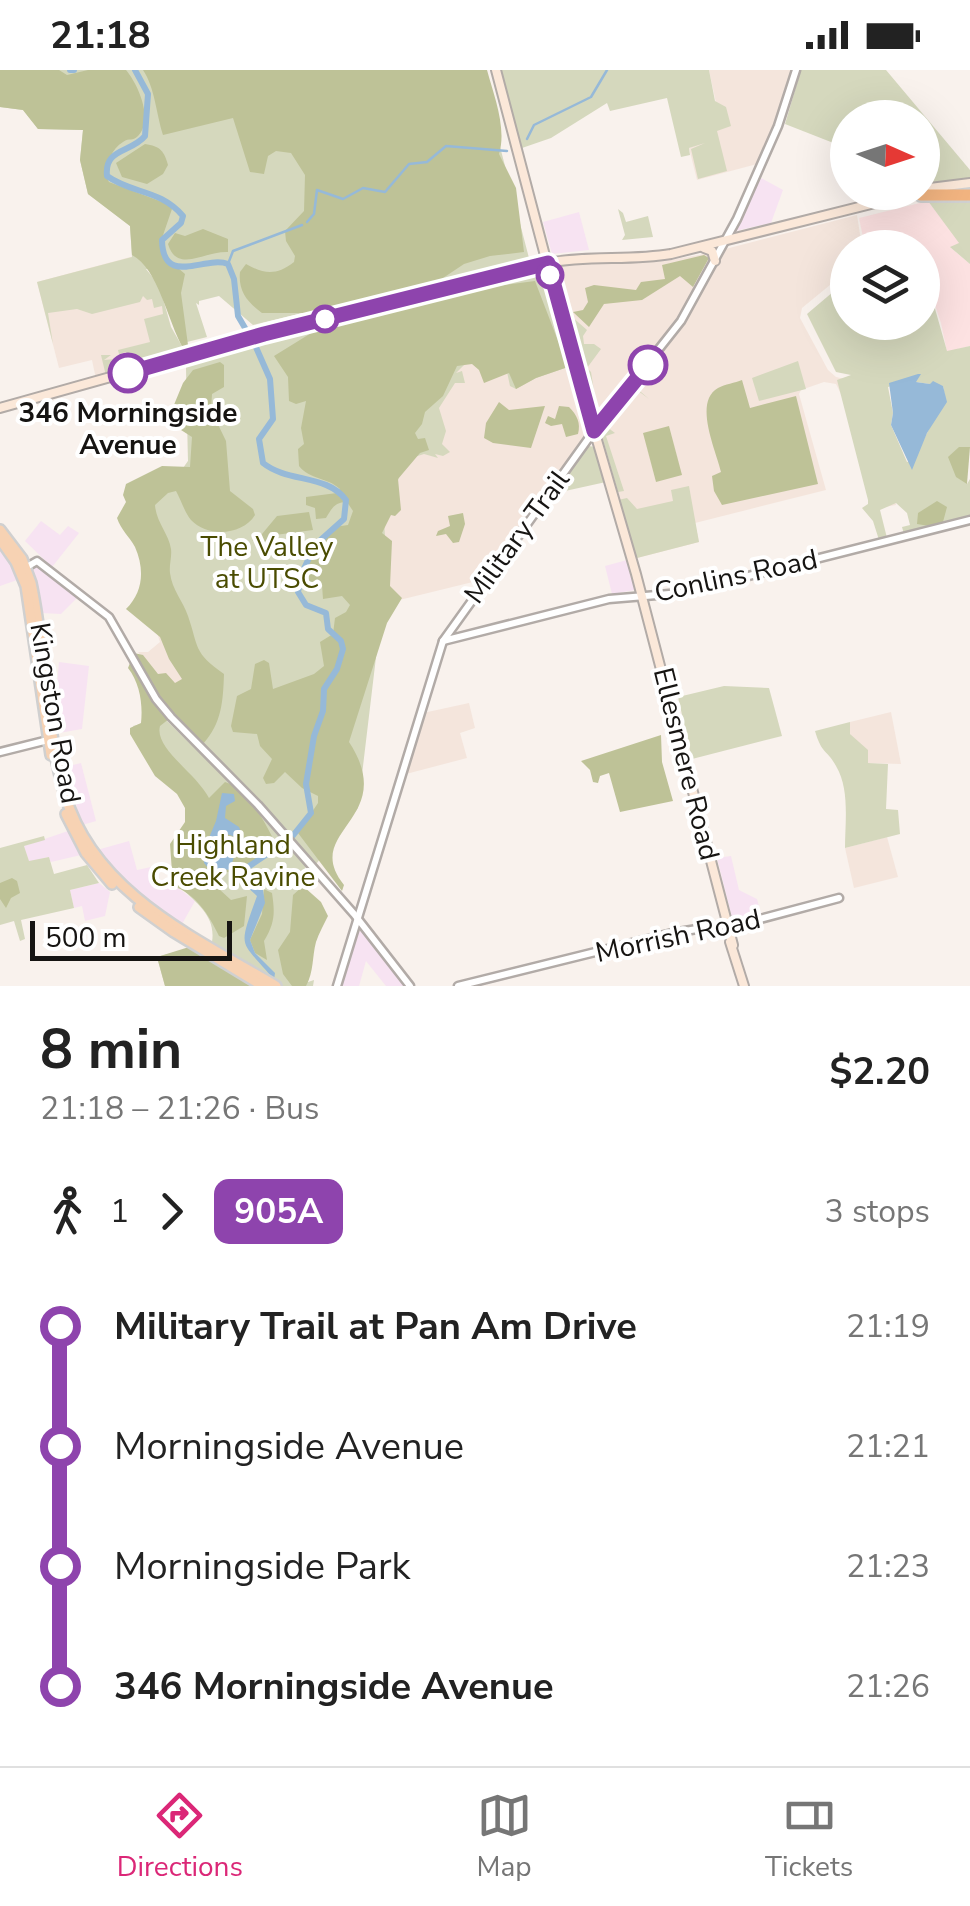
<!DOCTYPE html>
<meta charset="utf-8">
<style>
:root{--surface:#fff;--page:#f6f6f6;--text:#222;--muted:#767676;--line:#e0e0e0;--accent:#db2777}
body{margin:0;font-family:"Nunito Sans",sans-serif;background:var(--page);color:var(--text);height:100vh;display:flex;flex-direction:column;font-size:38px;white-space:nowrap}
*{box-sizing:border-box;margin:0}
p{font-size:32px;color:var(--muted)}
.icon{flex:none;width:55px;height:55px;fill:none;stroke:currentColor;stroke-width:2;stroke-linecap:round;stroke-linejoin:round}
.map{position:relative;height:916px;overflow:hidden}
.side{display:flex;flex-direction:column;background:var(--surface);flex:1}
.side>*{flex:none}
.badge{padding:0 20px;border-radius:15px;font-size:35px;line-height:65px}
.needle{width:65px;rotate:93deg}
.buttons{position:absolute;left:830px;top:30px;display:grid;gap:20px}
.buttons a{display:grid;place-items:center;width:110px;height:110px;border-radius:50%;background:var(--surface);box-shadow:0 10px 40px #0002;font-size:50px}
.scale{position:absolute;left:30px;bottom:25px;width:202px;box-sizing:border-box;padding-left:10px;border:5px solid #161412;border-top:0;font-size:28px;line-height:35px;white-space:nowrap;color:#161412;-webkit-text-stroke:8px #fff;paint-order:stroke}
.map>.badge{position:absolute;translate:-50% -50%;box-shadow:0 0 0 5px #fff}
.legs{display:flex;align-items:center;gap:15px;height:110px;padding:0 40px;font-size:32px}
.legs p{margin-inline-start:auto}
.head{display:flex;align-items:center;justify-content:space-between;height:170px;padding:0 40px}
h1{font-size:55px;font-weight:700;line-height:75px}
ul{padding:0 40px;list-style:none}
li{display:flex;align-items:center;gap:35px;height:120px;font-size:38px}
li i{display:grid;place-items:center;width:15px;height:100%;margin:0 12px;background:currentColor}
li i::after{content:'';width:25px;height:25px;margin:-12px;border:8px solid;border-radius:50%;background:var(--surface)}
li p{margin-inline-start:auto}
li:first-child i{background:linear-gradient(#0000 50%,currentColor 0)}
li:last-child i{background:linear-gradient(currentColor 50%,#0000 0)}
.status{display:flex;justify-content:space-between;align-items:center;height:70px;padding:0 50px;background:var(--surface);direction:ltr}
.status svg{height:28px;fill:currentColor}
.tabs{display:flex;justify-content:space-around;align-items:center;height:140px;border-top:2px solid var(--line);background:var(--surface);font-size:28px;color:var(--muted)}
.tabs a{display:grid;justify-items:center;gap:5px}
.tabs .on{color:var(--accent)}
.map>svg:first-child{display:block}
</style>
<div class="status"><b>21:18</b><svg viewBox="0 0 49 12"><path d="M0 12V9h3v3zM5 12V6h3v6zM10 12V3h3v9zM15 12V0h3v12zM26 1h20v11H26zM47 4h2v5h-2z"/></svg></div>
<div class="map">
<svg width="970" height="916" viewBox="0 0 970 916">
<rect width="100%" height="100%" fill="#f9f2ed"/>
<g fill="#f7e3f2">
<polygon points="761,108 783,120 771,153 735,161"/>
<polygon points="579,142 589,180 552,184 543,152"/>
<polygon points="41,451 60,465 68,456 79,463 52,497 25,471"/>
<polygon points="2,474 20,509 0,516 0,476"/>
<polygon points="627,490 635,520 612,524 605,496"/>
<polygon points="38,496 79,526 61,544 41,543 32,500"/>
<polygon points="59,592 89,596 82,659 59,663 55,640"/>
<polygon points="81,693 96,751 82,755 65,697"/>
<polygon points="68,761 81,785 51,792 48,787 29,792 24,776"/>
<polygon points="129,771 137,800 151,797 157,816 172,813 195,831 182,854 135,822 97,780"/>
<polygon points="731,786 739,820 757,829 761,844 732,848 717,788"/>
<polygon points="99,813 110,822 105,846 85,851 82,836 74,838 70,820"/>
<polygon points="365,861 407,916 386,916 366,891 359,916 341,916 358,862"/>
</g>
<polygon fill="#fde2e2" points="928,131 960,173 951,178 970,194 970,276 947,282 941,253 923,200 922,178 865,177 859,148"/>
<g fill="#f4e5dc">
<polygon points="709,0 791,0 778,45 757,94 697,110 689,78 717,67 716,33"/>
<polygon points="857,145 862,177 848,178 847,201 802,238 800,248 828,300 836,307 877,316 896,435 879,438 844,330 836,314 824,312 801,320 799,324 826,420 695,453 699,472 637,488 565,245 557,196 583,191 664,191 710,183"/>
<polygon points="134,186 159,215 171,257 184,281 96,309 92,290 59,298 37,212"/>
<polygon points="544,203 589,364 481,510 383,534 214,684 138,582 148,582 160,572 148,536 181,401 188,391 186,297 201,285"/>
<polygon points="469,633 475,658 460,663 467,688 406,704 423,643"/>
<polygon points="891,642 901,694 867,693 850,664 850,652"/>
<polygon points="887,767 898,807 854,818 845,778"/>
</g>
<g fill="#d5d8bd" fill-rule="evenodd">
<polygon points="0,0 480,0 529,188 253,255 219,226 199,231 199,235 196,233 207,267 183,273 164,214 150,199 146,199 159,215 171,257 183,278 188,275 188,280 106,306 101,285 111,285 104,290 115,289 117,295 128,292 126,282 119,284 118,280 150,272 144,249 163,244 162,236 154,238 152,229 147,230 143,226 140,232 92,244 77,239 48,243 53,274 37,212 132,187 130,156 88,124 80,90 83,60 38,59 23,40 0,37"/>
<polygon points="501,0 709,0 715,31 726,37 731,56 717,61 727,101 698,109 691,79 705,73 689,78 690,85 681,87 667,28 610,41 607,33 551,68 522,78"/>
<polygon points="801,0 886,0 970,100 970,111 923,117 922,48 848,48 847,59 838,61 841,73 836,74 785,54"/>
<polygon points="933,127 970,127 970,194 950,177 959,173 928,131"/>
<polygon points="618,139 623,143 626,152 648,146 653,167 622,170 625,165"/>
<path d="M924 200 947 281 970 276V377L959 378 967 414 970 409V447L904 464 902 457 910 455 907 443 896 433 880 440 887 468 879 470 873 451 862 438 868 434V430L837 310 851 305 836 302 807 244 847 210 848 252H922ZM915 309 916 312 943 316 946 332 941 336 913 390 907 392 891 355 893 343 888 317Z"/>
<polygon points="541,203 555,242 568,297 536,308 516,319 510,316 504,288 465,294 456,303 462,301 465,313 455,313 439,338 446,361 442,374 450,382 443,386 435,384 438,388 424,384 405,390 384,451 387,495 358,738 314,797 265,741 166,646 192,621 144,424 181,401 188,391 186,297 200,285 506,208"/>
<polygon points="559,204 571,246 587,260 583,266 584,274 594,274 601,279 587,298 591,302 598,346 592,336 565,245"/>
<polygon points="798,291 806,319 759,331 752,308"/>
<polygon points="634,316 649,329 637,320 607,357 615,363 606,366 624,421 618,422 600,359"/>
<polygon points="588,376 596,377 606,412 565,421 561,411"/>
<polygon points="689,416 699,472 637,488 618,430 627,428 637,439 673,431 671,420"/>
<polygon points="724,616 769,618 782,666 692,689 678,627"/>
<path d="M164 648 266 748 306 795 301 820 308 912 314 910 313 916H165L157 887 212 872C216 847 198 834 181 818L191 744 188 725 155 696 133 656Z"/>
<path d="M850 652V664L868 680V693L888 694 886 739 898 740 900 764 845 778C845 753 850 719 836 696 827 679 822 685 815 661Z"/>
<polygon points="44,766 45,770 24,776 29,791 49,787 54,804 87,795 99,813 70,820 74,838 21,850 25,869 20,871 14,851 0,855 0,778"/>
</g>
<g fill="#bec297">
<path d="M0 0H59L67 5 88 0H126C138 14 154 50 138 66 132 72 130 67 123 72 112 78 106 94 106 106L109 112 173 136 160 174 164 186 185 204 181 223 188 275 183 278C168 252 158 198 132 185L130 156 88 124 80 90 83 60 38 59 23 40 0 37Z"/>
<path d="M143 0H487C494 26 507 58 499 84L516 118 524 182 490 186 464 194 437 212 326 243H262C247 232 238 221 240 202L246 194C264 204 276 206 294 192L295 186 286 171 285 161 304 141 305 105 291 83 276 81 268 86 264 104 250 102 233 48 163 65C156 43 155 18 143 0Z"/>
<path d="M145 74C160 76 164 81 168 95L163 104 147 114 122 107 116 93Z"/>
<path d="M203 159 228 169V182C204 181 177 204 168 174L175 163 185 166Z"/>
<polygon points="704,185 709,188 693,217 680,206 642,230 604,234 589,257 573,242 583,240 588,232 585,218 594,215 636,220 641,212 665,209 662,195"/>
<path d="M535 211 568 297 536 308 516 319 509 303 484 313 479 300 472 294 457 296 443 326 425 342 422 354 415 363 418 369 425 368 429 380 420 383 398 409 401 440 395 446 391 445 382 463 392 471 390 516 402 528 387 553 349 672C400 750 300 760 344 815L342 821 298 763 318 733V726L302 718 285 702 274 713 266 714 263 708 272 689 260 676 257 664 233 662 231 656 237 626 251 619 255 594 264 590 269 593 273 619 314 604 324 596 320 572 333 564 335 548 346 542 350 535 342 526 323 529 322 515 306 510C305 488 320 473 334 457L348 455 353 441 347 432C335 432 332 438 326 448L316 449 315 438 306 435V427L337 423 340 419C327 407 310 410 299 396L298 379 304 374 301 358 306 331 296 334 289 331 288 307 274 286 329 252 496 216Z"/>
<path d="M220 292 224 295V317L212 324 211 340 226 371 230 421 253 439 255 445C243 465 208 468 191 450 185 443 181 430 176 421L168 423 155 435C156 452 169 464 171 479 172 487 169 495 170 503 172 520 183 531 188 546 199 578 193 582 224 604 223 631 222 653 203 674L174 645 160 656C154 678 196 703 209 728L225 712C250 720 263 750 275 772L242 801 215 803 206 807 231 830 247 826 244 856 224 868 219 866C209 845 196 824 173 816L170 774 185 752V738L177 724 155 706 130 664V658L141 653C143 635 140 613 128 598L134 583 143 585 158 604 166 603 175 613 182 609 169 589 160 567 126 539C143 522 145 500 135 477 129 466 121 460 117 448L126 432 123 425 126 414 162 396 190 397 192 367 181 360 171 342 183 313 193 300Z"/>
<path d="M742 310 750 338 796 326 818 414 722 435 714 421 712 406 721 402C716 380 693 332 718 318 725 314 735 313 742 310Z"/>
<polygon points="499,332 509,340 545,336 531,378 493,373 484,368 486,353"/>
<path d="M559 336 569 337C577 345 581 353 578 364L566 367 562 354 551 356 545 353 548 346 555 349Z"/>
<polygon points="669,356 682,405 656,412 643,363"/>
<polygon points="959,377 970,377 967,414 956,407 948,387"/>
<polygon points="937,431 947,437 943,452 929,456 917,454 918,443"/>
<polygon points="309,442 313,460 275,465 260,475 252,470 262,464 277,446"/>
<polygon points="463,443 465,454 459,472 453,473 446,464 436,466 438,461 450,456 448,446"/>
<polygon points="661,665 662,692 673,731 620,742 609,703 600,706 598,713 593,712 590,700 581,691"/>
<polygon points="12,808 17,811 20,823 11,828 6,838 0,829 0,813"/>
<path d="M303 816 321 832 328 846C324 854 319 863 316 872 312 887 314 901 306 916H292L283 904 278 880 290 862 293 825Z"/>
<path d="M264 819 272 823C275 843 275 853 264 871L267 890 255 883 250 870 262 844Z"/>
<polygon points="189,877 255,916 165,916 157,887"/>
</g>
<g fill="#96b9d8">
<polygon points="918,304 921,304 916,312 930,314 933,311 943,316 947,332 927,363 912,400 891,355 893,343 889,313"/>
<polygon points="222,723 234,724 235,731 226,736 225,748 239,757 244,770 224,763 219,774 227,786 234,787 232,793 236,800 209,799 204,793 203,782 216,751"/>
<path d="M242 801 252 802 255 810 262 813 265 833 250 870 255 883 275 903 274 910C240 868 237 882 257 826L246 816Z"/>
</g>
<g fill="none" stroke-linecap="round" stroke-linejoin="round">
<g stroke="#96b9d8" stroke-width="2.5">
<polyline points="527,69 534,55 591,27 607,0"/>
<polyline points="307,152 314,144 317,120 343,129 363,118 385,122 409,94 427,92 446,76 507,81"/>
<polyline points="228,194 233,181 302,155"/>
</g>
<g stroke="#96b9d8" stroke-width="6">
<polyline points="70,0 74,0"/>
<path d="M135 0 148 24 145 66C131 83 104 78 107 106 132 124 160 119 183 146L181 153 162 170C163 218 205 185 228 194L234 209 238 246 255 275 270 309 273 349 259 369 263 393C288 413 327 404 346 430L344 449 315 475 302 503 298 522 306 535 326 543 328 559 341 571 343 579 337 599 324 619 323 641 314 666 306 714 311 743 291 768 248 797 247 809"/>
</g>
<g stroke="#b2aba7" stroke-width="11">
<g id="tertiary">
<polyline points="25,498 37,491 109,547 156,629 171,647 258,735 354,844 410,916"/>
<polyline points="443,571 609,529 681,523 970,450"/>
<polyline points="0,682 52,669"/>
<polyline points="337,916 443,571 591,365 681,251 737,149 778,56 796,0"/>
<polyline points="458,916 672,863 760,849 839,828"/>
</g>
</g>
<g stroke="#b2aba7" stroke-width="12">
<g id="secondary">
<polyline points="496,0 562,250 636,504 733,875"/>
<polyline points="922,119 970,113"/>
<polyline points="704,178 712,181 715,191"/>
<path d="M0 338 264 264 547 193C589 185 630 191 671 184L903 126 926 124"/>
<polyline points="589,342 595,347 605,348"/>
<polyline points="730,872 744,916"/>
</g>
</g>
<g stroke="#d0d0d0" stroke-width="14">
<g id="primary">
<path d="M0 460 22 489 31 513C46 583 45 657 65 725 94 823 195 868 276 916"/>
<polyline points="0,469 16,492 26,516 51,685"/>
<polyline points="66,744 86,783 112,814"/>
<polyline points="139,837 174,862 263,916"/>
</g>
</g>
<g stroke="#d0d0d0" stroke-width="16">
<polyline id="motorway" points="921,125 970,125"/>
</g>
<use href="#tertiary" stroke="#fff" stroke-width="6"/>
<use href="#secondary" stroke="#fbe8d9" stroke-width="8"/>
<use href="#primary" stroke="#f7d2b3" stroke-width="9"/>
<use href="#motorway" stroke="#f2b480" stroke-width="11"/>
</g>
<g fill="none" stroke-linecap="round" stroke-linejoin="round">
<g stroke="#fff" stroke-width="22">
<polyline id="line-1" points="128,303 264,264 548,193 594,361 648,295"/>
</g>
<use href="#line-1" stroke="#8e44ad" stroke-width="15"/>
</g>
<g fill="#fff" stroke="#8e44ad" stroke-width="5">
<circle cx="550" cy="205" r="12"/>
<circle cx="325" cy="249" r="12"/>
<circle cx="648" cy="295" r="18"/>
<circle cx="128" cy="303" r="18"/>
</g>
<g text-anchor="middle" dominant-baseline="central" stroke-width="8" stroke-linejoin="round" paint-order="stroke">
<g font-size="28" font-weight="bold" fill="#161412" stroke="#fff">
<text x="128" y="343">346 Morningside<tspan x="128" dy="32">Avenue</tspan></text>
</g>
<g font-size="28" fill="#161412" stroke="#fff">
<text transform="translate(517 467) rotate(-54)">Military Trail</text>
<text transform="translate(736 506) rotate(-12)">Conlins Road</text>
<text transform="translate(55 643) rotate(80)">Kingston Road</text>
<text transform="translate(686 694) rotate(76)">Ellesmere Road</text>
<text transform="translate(678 866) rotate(-12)">Morrish Road</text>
</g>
<g font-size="28" fill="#4a4c01" stroke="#fff">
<text x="267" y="477">The Valley<tspan x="267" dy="32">at UTSC</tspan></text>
<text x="233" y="775">Highland<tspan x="233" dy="32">Creek Ravine</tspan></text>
</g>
</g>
</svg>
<div class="buttons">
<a><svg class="needle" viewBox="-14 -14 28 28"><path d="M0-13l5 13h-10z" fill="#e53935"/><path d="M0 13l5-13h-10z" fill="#767676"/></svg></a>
<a><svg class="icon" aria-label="layers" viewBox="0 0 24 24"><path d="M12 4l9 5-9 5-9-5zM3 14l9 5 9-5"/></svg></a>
</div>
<div class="scale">500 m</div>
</div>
<section class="side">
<div class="head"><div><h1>8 min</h1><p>21:18 – 21:26 · Bus</p></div><b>$2.20</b></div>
<div class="legs"><svg class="icon" aria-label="walk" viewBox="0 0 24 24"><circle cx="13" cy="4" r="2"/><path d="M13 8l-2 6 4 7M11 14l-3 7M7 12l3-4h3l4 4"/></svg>1<svg class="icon" aria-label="forward" viewBox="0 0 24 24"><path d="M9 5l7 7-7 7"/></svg><b class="badge" style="background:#8e44ad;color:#fff">905A</b><p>3 stops</p></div>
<ul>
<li><i style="color:#8e44ad"></i><b>Military Trail at Pan Am Drive</b><p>21:19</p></li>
<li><i style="color:#8e44ad"></i><span>Morningside Avenue</span><p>21:21</p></li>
<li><i style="color:#8e44ad"></i><span>Morningside Park</span><p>21:23</p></li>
<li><i style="color:#8e44ad"></i><b>346 Morningside Avenue</b><p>21:26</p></li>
</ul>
</section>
<nav class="tabs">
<a class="on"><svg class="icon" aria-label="directions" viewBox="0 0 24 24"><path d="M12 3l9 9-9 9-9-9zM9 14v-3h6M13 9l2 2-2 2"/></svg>Directions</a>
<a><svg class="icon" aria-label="map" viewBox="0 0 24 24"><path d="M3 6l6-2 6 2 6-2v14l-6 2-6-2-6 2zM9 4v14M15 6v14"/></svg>Map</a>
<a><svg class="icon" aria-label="tickets" viewBox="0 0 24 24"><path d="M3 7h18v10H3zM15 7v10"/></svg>Tickets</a>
</nav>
